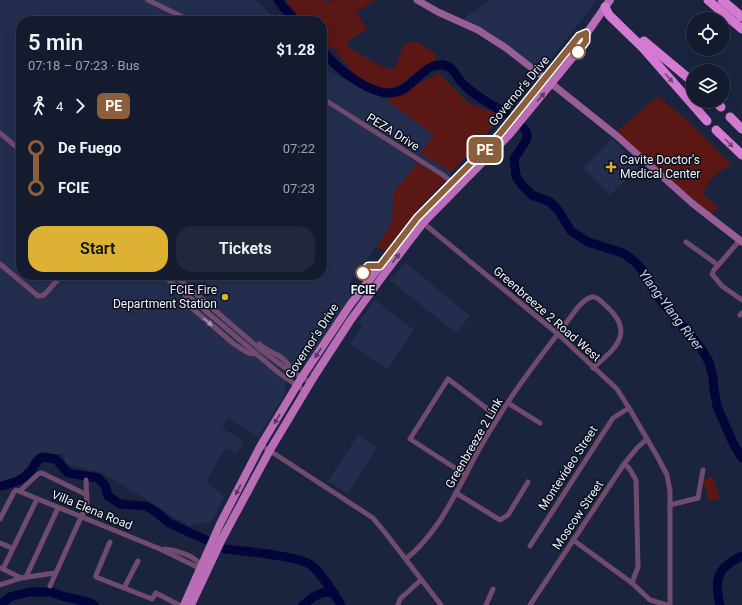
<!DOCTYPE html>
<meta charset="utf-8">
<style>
:root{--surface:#141b2f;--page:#21283b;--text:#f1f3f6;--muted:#9da1aa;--line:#33394b;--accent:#ddb133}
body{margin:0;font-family:Roboto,sans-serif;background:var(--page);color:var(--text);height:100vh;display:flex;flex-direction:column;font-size:15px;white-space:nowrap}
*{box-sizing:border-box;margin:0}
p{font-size:13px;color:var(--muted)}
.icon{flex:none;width:22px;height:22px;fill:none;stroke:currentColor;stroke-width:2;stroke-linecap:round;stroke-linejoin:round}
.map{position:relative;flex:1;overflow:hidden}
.side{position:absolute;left:16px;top:16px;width:311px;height:264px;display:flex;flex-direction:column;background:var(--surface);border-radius:16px;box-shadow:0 4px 16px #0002,0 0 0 1px var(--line)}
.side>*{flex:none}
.badge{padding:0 8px;border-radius:6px;font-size:14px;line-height:26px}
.controls{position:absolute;left:686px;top:12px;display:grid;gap:8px}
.controls a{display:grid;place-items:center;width:44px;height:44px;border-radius:50%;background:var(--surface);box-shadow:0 4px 16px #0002,0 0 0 1px var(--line);font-size:20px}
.map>.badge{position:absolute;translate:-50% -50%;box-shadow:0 0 0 2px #fff}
.legs{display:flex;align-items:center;gap:6px;height:44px;padding:0 12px;font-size:13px}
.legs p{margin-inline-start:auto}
.head{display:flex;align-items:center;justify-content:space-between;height:68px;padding:0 12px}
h1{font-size:22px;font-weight:600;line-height:30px}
.cta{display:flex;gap:8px;margin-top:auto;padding:8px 12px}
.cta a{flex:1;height:46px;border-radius:16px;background:var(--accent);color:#111;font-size:16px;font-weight:600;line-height:46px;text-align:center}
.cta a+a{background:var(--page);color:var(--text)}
ul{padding:0 12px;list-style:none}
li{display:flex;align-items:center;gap:14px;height:40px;font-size:15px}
li i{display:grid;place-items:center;width:6px;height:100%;margin:0 5px;background:currentColor}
li i::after{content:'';width:10px;height:10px;margin:-5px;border:3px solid;border-radius:50%;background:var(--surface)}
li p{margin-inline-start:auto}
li:first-child i{background:linear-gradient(#0000 50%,currentColor 0)}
li:last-child i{background:linear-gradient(currentColor 50%,#0000 0)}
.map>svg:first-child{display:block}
</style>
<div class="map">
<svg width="742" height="605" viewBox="0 0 742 605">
<rect width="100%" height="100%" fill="#1b243f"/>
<g fill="#232e4f">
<polygon points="0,0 253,0 259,3 278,21 21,21 21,275 322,275 322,64 329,71 386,100 439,73 467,102 502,116 413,215 385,252 377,246 349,283 356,289 308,361 306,363 298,363 284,387 285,391 285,394 258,437 228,418 222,428 244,442 236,454 226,447 206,481 224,497 210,524 204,522 189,526 103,473 66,464 63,454 36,455 16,481 0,483"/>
<polygon points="491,0 597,0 542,70 504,43 463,19"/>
<polygon points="612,139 639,166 610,195 583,168"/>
<polygon points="406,263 470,316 456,333 390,280"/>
<polygon points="375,300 414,330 387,369 350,344 363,325 359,322"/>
<polygon points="358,435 377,447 348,493 328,481"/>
</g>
<g fill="#5a1713">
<polygon points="286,0 324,0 327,3 332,0 376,0 356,12 367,29 346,42 352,50 383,67 395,69 404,43 417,42 435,53 437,62 424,67 397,86 384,88 364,83 358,79 335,50 322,41 322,21 299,21"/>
<polygon points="439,73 467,102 502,116 452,172 420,153 434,135 386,100"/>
<path d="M658 96 688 121 731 164C717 173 709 179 703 194L718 207 710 216 616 132Z"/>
<polygon points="417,163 446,180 413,215 385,252 377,246 392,222 394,192"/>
<polygon points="713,477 720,498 709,501 703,480"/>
</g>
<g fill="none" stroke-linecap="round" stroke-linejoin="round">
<g stroke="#03043a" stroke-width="9">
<polyline points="278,0 284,8 297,21"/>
<path d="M322 50C337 69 377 103 402 90 416 83 426 62 444 65 454 67 456 77 463 84 475 96 490 104 506 113"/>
<polyline points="524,128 527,133 527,139 514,159 516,176 522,185 532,195 550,202 558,210 571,231 588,242 623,253 634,261 642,270 657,296 699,345 709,362 713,377 714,389 717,406 733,443 742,458"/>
<path d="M0 486C13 483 21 482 31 471 36 465 33 463 42 457L56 459 68 473 98 478 105 485 108 496 120 504 146 506 156 512 169 523 206 540"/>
<path d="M225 549C243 551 299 556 311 565 323 575 333 592 341 605"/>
<polyline points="0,605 10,597 29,592 51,592 62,596 88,602 94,605"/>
<path d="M303 605C314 597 319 590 334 593"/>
<path d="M720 605C714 580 716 568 742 556"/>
</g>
<g stroke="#704b6e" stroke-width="5">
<polyline points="148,0 191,21"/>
<polyline points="322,98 443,175 453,183"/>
<polyline points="0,133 21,151"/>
<polyline points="422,222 558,334 617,389 629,408 657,456 667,475 670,491 670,605"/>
<polyline points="740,240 714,270 712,274 722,286 742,300"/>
<polyline points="686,242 718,265"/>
<polyline points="0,264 38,296 44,295 62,275"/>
<polyline points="163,275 279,373 305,391"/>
<polyline points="174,275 261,350 284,367 310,382"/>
<polyline points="185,295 193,309 234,344 248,353 257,354"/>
<polyline points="740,315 742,313"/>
<path d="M259 344C273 356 282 352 292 371"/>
<polyline points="508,403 540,423"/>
<polyline points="261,445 373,518 387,535 441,605"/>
<polyline points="624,464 629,468 636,480 638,567 632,583"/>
<polyline points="466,475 410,439 448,379 498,417"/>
<polyline points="20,491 38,474 42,473 87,495"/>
<polyline points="456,493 500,520 508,515 528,482"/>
<polyline points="670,505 698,498 703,470"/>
<polyline points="0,519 14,492 16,490 160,549 197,567 203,567"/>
<polyline points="573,540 632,583 650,600 667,605"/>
<polyline points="110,542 96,575 96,577 152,599 156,593 179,605"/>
<polyline points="0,543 12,548"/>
<polyline points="530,546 613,418 629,408"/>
<path d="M165 549C176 550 196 556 201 566"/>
<path d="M406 559C433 537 449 507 465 476 475 456 486 436 498 418 521 379 551 344 578 307 582 303 587 297 593 297 597 297 600 300 603 303 613 312 624 323 620 337 616 350 602 359 593 368"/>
<polyline points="1,568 21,578"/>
<polyline points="3,569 37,499"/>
<polyline points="26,577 58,508"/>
<polyline points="0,585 21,578 55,573"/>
<polyline points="50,586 87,504 86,480"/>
<polyline points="124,588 138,561"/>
<polyline points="398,605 400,599 421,580"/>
<polyline points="486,605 493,589"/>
<polyline points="530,605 624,464 637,448 647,439"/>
</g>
<g stroke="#995e97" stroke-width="7">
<polyline points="417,0 438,12 478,30 506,48 546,79"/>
<polyline points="552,84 617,136 692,203 742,242"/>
</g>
<g stroke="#b96db6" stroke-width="8">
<polyline points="184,605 220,524 261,445 302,377 350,305 417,218 499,135 579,36 587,33 610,0"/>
<polyline points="191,605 222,539 270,450 315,375 350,321 385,273 423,223 509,135 586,41 587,33"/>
</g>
<g stroke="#d57ad3" stroke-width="9">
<polyline points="708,0 742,29"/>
<polyline points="722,0 742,17"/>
<polyline points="605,7 609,15 643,48 707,121"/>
<polyline points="644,41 693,82"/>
<polyline points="715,101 721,107"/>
<polyline points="730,117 742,129"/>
<polyline points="716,130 742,155"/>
</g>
</g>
<defs><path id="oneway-solid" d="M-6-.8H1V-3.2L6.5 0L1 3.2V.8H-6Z"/></defs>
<g fill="#704476">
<use href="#oneway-solid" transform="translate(669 78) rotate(49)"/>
<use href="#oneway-solid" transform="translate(729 143) rotate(46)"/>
</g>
<g fill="#593960">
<use href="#oneway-solid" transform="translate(541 97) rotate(-50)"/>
<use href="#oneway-solid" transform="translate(396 258) rotate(-52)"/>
<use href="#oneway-solid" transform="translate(318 353) rotate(123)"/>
<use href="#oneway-solid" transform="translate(277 419) rotate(121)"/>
<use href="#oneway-solid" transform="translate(238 490) rotate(117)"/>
</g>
<use fill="#a997af" href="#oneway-solid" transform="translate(208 322) rotate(40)"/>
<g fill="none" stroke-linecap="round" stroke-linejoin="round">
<g stroke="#fff" stroke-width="9">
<polyline id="line-1" points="363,273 368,266 380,266 417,218 499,135 579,36 586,33 586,41 578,52"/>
</g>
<use href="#line-1" stroke="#8b5e3c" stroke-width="6"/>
</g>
<g fill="#fff" stroke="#8b5e3c" stroke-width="2">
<circle cx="578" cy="52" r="7"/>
<circle cx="363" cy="273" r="7"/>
</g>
<g fill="#ddb133" stroke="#0a0e1a" stroke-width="1.5">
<path d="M609 161h4v4h4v4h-4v4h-4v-4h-4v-4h4z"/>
<circle cx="225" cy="297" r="4"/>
</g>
<g text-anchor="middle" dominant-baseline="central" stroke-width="3" stroke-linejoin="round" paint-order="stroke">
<g font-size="12" fill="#eef3fe" stroke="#0a0e1a">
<text transform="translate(519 91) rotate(-50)">Governor's Drive</text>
<text transform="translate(393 132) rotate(32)">PEZA Drive</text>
<text transform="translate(547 314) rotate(41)">Greenbreeze 2 Road West</text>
<text transform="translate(312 341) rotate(-57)">Governor's Drive</text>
<text transform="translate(474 443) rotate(-60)">Greenbreeze 2 Link</text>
<text transform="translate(568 468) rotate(-57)">Montevideo Street</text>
<text transform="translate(92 510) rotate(22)">Villa Elena Road</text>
<text transform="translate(578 515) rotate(-56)">Moscow Street</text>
</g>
<g font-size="12" fill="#eef3fe" stroke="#0a0e1a" text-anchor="start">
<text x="620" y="160">Cavite Doctor's<tspan x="620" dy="14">Medical Center</tspan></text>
<text x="217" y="290" text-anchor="end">FCIE Fire<tspan x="217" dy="14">Department Station</tspan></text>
</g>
<g font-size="12" font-weight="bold" fill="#eef3fe" stroke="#0a0e1a">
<text x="363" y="290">FCIE</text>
</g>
<g font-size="13" font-style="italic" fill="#bfcdf1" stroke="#0a0e1a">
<text transform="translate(671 310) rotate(53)">Ylang-Ylang River</text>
</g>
</g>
</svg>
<div class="controls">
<a><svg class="icon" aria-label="locate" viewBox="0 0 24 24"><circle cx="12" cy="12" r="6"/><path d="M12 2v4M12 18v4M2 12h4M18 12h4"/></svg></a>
<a><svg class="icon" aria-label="layers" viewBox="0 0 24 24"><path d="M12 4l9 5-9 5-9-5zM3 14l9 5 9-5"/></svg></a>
</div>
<b class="badge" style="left:485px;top:150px;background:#8b5e3c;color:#fff">PE</b>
<section class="side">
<div class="head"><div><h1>5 min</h1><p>07:18 – 07:23 · Bus</p></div><b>$1.28</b></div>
<div class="legs"><svg class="icon" aria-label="walk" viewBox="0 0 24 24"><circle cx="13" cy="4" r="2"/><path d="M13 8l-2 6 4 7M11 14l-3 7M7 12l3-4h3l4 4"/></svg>4<svg class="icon" aria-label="forward" viewBox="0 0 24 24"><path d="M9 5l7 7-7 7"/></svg><b class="badge" style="background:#8b5e3c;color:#fff">PE</b></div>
<ul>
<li><i style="color:#8b5e3c"></i><b>De Fuego</b><p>07:22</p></li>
<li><i style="color:#8b5e3c"></i><b>FCIE</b><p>07:23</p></li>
</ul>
<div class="cta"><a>Start</a><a>Tickets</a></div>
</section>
</div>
